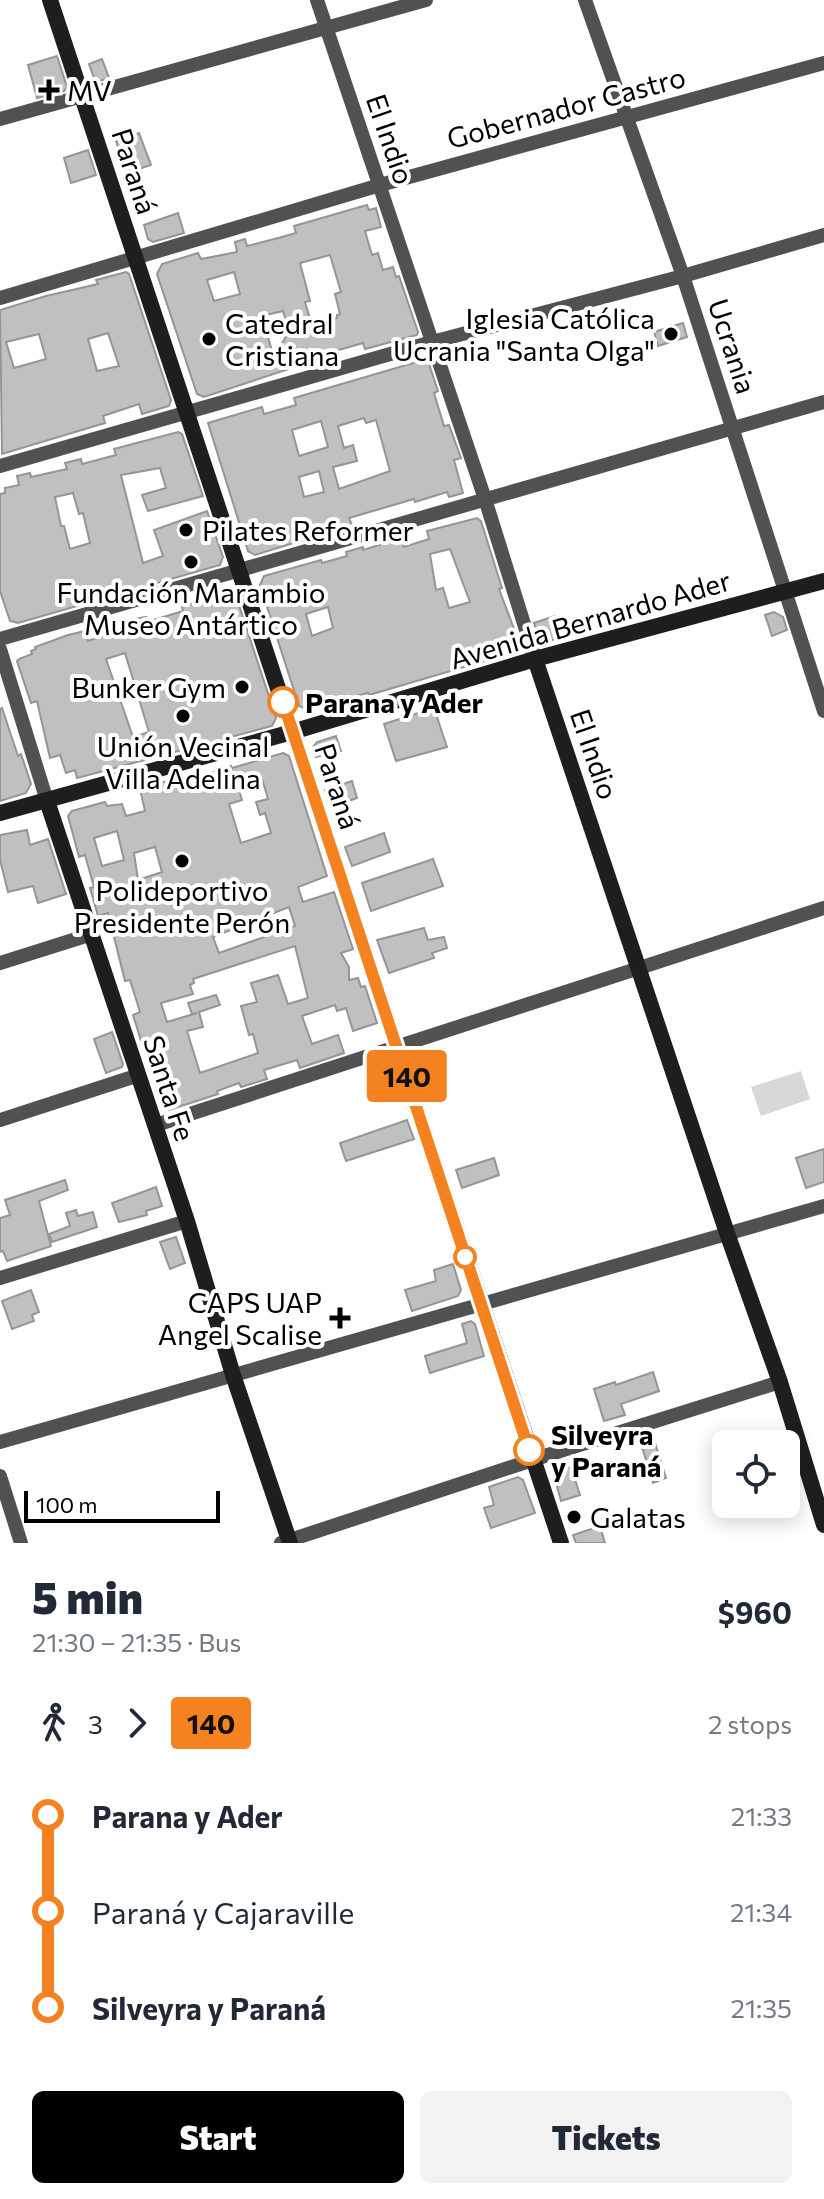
<!DOCTYPE html>
<meta charset="utf-8">
<style>
:root{--surface:#fff;--page:#f2f2f3;--text:#1f2937;--muted:#747a83;--accent:#000}
body{margin:0;font-family:Commissioner,sans-serif;background:var(--page);color:var(--text);height:100vh;display:flex;flex-direction:column;font-size:30px;white-space:nowrap}
*{box-sizing:border-box;margin:0}
p{font-size:26px;color:var(--muted)}
.icon{flex:none;width:44px;height:44px;fill:none;stroke:currentColor;stroke-width:2;stroke-linecap:round;stroke-linejoin:round}
.map{position:relative;height:1543px;overflow:hidden}
.side{display:flex;flex-direction:column;background:var(--surface);flex:1}
.side>*{flex:none}
.badge{padding:0 16px;border-radius:6px;font-size:28px;line-height:52px}
.fabs{position:absolute;left:712px;top:1430px;display:grid;gap:16px}
.fabs a{display:grid;place-items:center;width:88px;height:88px;border-radius:12px;background:var(--surface);box-shadow:0 4px 20px #0003;font-size:40px}
.scale{position:absolute;left:24px;bottom:20px;width:196px;box-sizing:border-box;padding-left:8px;border:4px solid #000;border-top:0;font-size:22px;line-height:28px;white-space:nowrap;color:#000;-webkit-text-stroke:6px #fff;paint-order:stroke}
.map>.badge{position:absolute;translate:-50% -50%;box-shadow:0 0 0 4px #fff}
.legs{display:flex;align-items:center;gap:12px;height:88px;padding:0 32px;font-size:26px}
.legs p{margin-inline-start:auto}
.headline{display:flex;align-items:center;justify-content:space-between;height:136px;padding:0 32px}
h1{font-size:44px;font-weight:800;line-height:60px}
.action{display:flex;gap:16px;margin-top:auto;padding:16px 32px}
.action a{flex:1;height:92px;border-radius:12px;background:var(--accent);color:#fff;font-size:32px;font-weight:800;line-height:92px;text-align:center}
.action a+a{background:var(--page);color:var(--text)}
ul{padding:0 32px;list-style:none}
li{display:flex;align-items:center;gap:28px;height:96px;font-size:30px}
li i{display:grid;place-items:center;width:12px;height:100%;margin:0 10px;background:currentColor}
li i::after{content:'';width:20px;height:20px;margin:-10px;border:6px solid;border-radius:50%;background:var(--surface)}
li p{margin-inline-start:auto}
li:first-child i{background:linear-gradient(#0000 50%,currentColor 0)}
li:last-child i{background:linear-gradient(currentColor 50%,#0000 0)}
.map>svg:first-child{display:block}
</style>
<div class="map">
<svg width="824" height="1543" viewBox="0 0 824 1543">
<rect width="100%" height="100%" fill="#fff"/>
<polygon fill="#d8d8d8" points="801,1071 810,1099 761,1116 751,1087"/>
<g fill="#c0c0c0" stroke="#959595" stroke-width="2" fill-rule="evenodd">
<polygon points="57,56 67,87 64,91 37,98 28,65"/>
<polygon points="102,59 109,78 100,81 94,78 89,64"/>
<polygon points="139,133 151,165 127,173 116,141"/>
<polygon points="88,150 96,175 71,183 64,158"/>
<path d="M367 205 369 210 376 208 381 227 365 231 372 255 378 253 383 270 393 267 396 277 399 276 418 332 417 335 365 349 363 343 332 352 334 360 307 367 303 349 292 368 204 397 197 394 157 274 162 264 198 253 201 259 237 252 235 242 245 239 247 246 278 238 296 233 294 226ZM330 255 341 292 335 294 340 314 337 315V318L312 325 305 302 310 301 300 263ZM234 272 240 294 214 301 207 280ZM283 311 289 331 274 358 262 316Z"/>
<polygon points="178,213 184,233 153,242 148,239 144,225"/>
<path d="M126 272 129 274 171 400 169 406 142 414 139 404 103 416 105 423 2 454 0 310 46 296 98 284 96 280ZM108 333 119 366 97 371 88 339ZM39 334 46 359 14 368 6 342Z"/>
<polygon points="683,323 687,337 658,346 654,332"/>
<path d="M423 360 429 364 438 391 434 393 444 426 449 425 461 458 454 460 463 493 449 497 447 492 415 502 414 499 349 518 352 525 255 555 248 551 208 423 262 407 264 414 296 405 294 398ZM364 418 366 423 376 420 390 471 339 489 333 467 357 461 353 445 344 448 338 426ZM321 421 328 447 299 456 292 430ZM319 471 324 492 304 497 299 477Z"/>
<path d="M178 432 182 434 203 496 148 511 142 495 166 488 160 468 121 475 143 563 163 556 154 530 207 511 223 557 220 565 18 623 10 621 0 591V494L5 493V488L19 485 17 476 30 473 31 477 67 469 65 463 81 459 82 464 116 455 114 449ZM73 493 79 514 83 513 90 543 70 549 64 526H61L55 497Z"/>
<path d="M477 518 481 521 502 588 499 589 522 650 369 695 368 693 306 709 299 706 260 585 264 576 321 560 322 563 347 556 346 552 363 547V550L402 538 404 547 429 539 427 531ZM450 549 470 602 449 608 443 588 436 590 430 554ZM328 607 333 628 312 636 306 614Z"/>
<path d="M231 588 234 590 276 718 272 726 77 778 75 770 66 773 60 755 50 758 37 701 31 703 17 661 19 659 32 654 31 651 36 649 35 647 68 635 85 631 88 641 119 630 116 622 146 617 147 622 183 611 182 607 198 602 197 598ZM125 653 149 732 133 737 106 659Z"/>
<polygon points="774,612 783,617 787,630 772,636 765,615"/>
<polygon points="555,616 561,637 546,642 539,638 534,623"/>
<polygon points="2,708 18,756 21,754 31,784 26,793 0,801 0,709"/>
<polygon points="434,708 447,747 396,761 384,724"/>
<polygon points="336,736 341,751 316,757 313,747 317,742"/>
<path d="M283 753 289 756 327 876 298 887 303 902 334 892 353 949 341 953 349 967V980L358 978 361 987 365 986 377 1023 353 1031 346 1008 337 1011 335 1005 302 1016 312 1044 338 1035 344 1053 300 1068 297 1060 264 1070 267 1079 241 1087 239 1083 217 1091 218 1094 169 1110 149 1045 143 1047 133 1015 140 1012 130 980 125 981 108 913 98 916 90 888 94 887 85 855 79 857 68 816 72 811 105 802 107 806 122 804 126 816 145 811 140 789 181 777 182 783 231 766 232 768ZM261 775 268 799 256 802 260 815 265 813 271 833 241 843 229 804 242 800 237 783ZM117 831 124 860 102 866 94 838ZM155 847 162 872 138 880 134 853ZM289 907 295 926 219 953 213 937ZM295 946 308 998 288 1004 278 975 251 983 257 1002 241 1006 249 1035 253 1034 258 1053 200 1073 187 1031 203 1027 199 1012 220 1005 216 995 188 1003 192 1014 197 1013 167 1022 161 1003 193 994 190 985 194 983 193 979Z"/>
<polygon points="352,781 357,798 331,807 325,790"/>
<polygon points="27,830 30,845 48,839 66,894 38,903 33,886 8,892 0,860 0,835"/>
<polygon points="384,833 390,852 352,866 345,847"/>
<polygon points="433,859 443,886 371,911 362,883"/>
<polygon points="424,928 428,940 444,937 447,948 432,953 434,958 389,973 377,940"/>
<polygon points="112,1032 123,1064 122,1067 106,1073 94,1039"/>
<polygon points="407,1120 414,1139 346,1161 340,1143"/>
<polygon points="824,1149 824,1182 806,1188 796,1158"/>
<polygon points="494,1158 499,1175 462,1188 456,1170"/>
<polygon points="65,1180 68,1190 39,1201 51,1246 7,1261 3,1251 0,1252 0,1218 10,1215 5,1200"/>
<polygon points="156,1187 162,1206 146,1211 147,1215 119,1222 112,1203"/>
<polygon points="76,1210 78,1216 93,1212 97,1227 52,1242 49,1234 70,1226 66,1213"/>
<polygon points="176,1237 185,1263 170,1269 160,1242"/>
<polygon points="453,1264 461,1290 458,1296 412,1311 405,1290 436,1281 434,1270"/>
<polygon points="31,1290 39,1312 32,1315 34,1321 12,1329 2,1301"/>
<polygon points="471,1321 475,1324 484,1356 430,1373 425,1356 467,1343 462,1324"/>
<polygon points="653,1372 659,1391 621,1404 625,1415 604,1421 594,1389 615,1382 616,1385"/>
<polygon points="655,1443 666,1478 653,1483 642,1447"/>
<polygon points="571,1467 580,1495 561,1501 555,1479 558,1471"/>
<polygon points="518,1477 523,1480 535,1513 491,1528 484,1508 494,1505 489,1487"/>
<polygon points="600,1526 605,1543 576,1543 573,1535"/>
</g>
<g fill="none" stroke-linecap="round" stroke-linejoin="round">
<g stroke="#515151" stroke-width="14">
<polyline points="317,0 485,499 535,659"/>
<polyline points="585,0 683,276 824,711"/>
<polyline points="0,119 426,0"/>
<polyline points="0,298 380,185 824,63"/>
<polyline points="0,466 432,342 683,276 824,235"/>
<polyline points="0,639 824,402"/>
<polyline points="0,649 47,801"/>
<polyline points="0,963 92,934"/>
<polyline points="0,1120 139,1075"/>
<polyline points="156,1125 824,908"/>
<polyline points="0,1278 187,1221"/>
<polyline points="0,1442 824,1206"/>
<polyline points="0,1476 21,1543"/>
<polyline points="281,1543 560,1451 780,1382"/>
</g>
<g stroke="#1e1e1e" stroke-width="16">
<polyline points="50,0 561,1543"/>
<polyline points="535,659 727,1233 780,1382 824,1525"/>
<polyline points="47,801 187,1221 233,1375 290,1543"/>
<polyline points="0,813 292,732 535,659 824,581"/>
</g>
</g>
<g fill="none" stroke-linecap="round" stroke-linejoin="round">
<g stroke="#fff" stroke-width="18">
<polyline id="line-1" points="283,702 529,1450"/>
</g>
<use href="#line-1" stroke="#f58220" stroke-width="12"/>
</g>
<g fill="#000" stroke="#fff" stroke-width="3">
<path d="M45 78h8v8h8v8h-8v8h-8v-8h-8v-8h8z"/>
<circle cx="671" cy="334" r="8"/>
<circle cx="209" cy="339" r="8"/>
<circle cx="186" cy="530" r="8"/>
<circle cx="191" cy="562" r="8"/>
<circle cx="242" cy="687" r="8"/>
<circle cx="183" cy="716" r="8"/>
<circle cx="182" cy="861" r="8"/>
<path d="M336 1306h8v8h8v8h-8v8h-8v-8h-8v-8h8z"/>
<circle cx="574" cy="1517" r="8"/>
</g>
<g fill="#fff" stroke="#f58220" stroke-width="4">
<circle cx="283" cy="702" r="14"/>
<circle cx="465" cy="1257" r="10"/>
<circle cx="529" cy="1450" r="14"/>
</g>
<g text-anchor="middle" dominant-baseline="central" stroke-width="8" stroke-linejoin="round" paint-order="stroke">
<g font-size="28" fill="#000" stroke="#fff" text-anchor="start">
<text x="67" y="90">MV</text>
<text x="655" y="318" text-anchor="end">Iglesia Católica<tspan x="655" dy="32">Ucrania "Santa Olga"</tspan></text>
<text x="225" y="323">Catedral<tspan x="225" dy="32">Cristiana</tspan></text>
<text x="202" y="530">Pilates Reformer</text>
<text x="191" y="592" text-anchor="middle">Fundación Marambio<tspan x="191" dy="32">Museo Antártico</tspan></text>
<text x="226" y="687" text-anchor="end">Bunker Gym</text>
<text x="183" y="746" text-anchor="middle">Unión Vecinal<tspan x="183" dy="32">Villa Adelina</tspan></text>
<text x="182" y="890" text-anchor="middle">Polideportivo<tspan x="182" dy="32">Presidente Perón</tspan></text>
<text x="322" y="1302" text-anchor="end">CAPS UAP<tspan x="322" dy="32">Angel Scalise</tspan></text>
<text x="590" y="1517">Galatas</text>
</g>
<g font-size="28" fill="#000" stroke="#fff">
<text transform="translate(566 107) rotate(-15)">Gobernador Castro</text>
<text transform="translate(391 139) rotate(71)">El Indio</text>
<text transform="translate(135 171) rotate(72)">Paraná</text>
<text transform="translate(733 346) rotate(72)">Ucrania</text>
<text transform="translate(590 619) rotate(-16)">Avenida Bernardo Ader</text>
<text transform="translate(595 754) rotate(71)">El Indio</text>
<text transform="translate(338 786) rotate(72)">Paraná</text>
<text transform="translate(170 1088) rotate(72)">Santa Fe</text>
</g>
<g font-size="28" font-weight="bold" fill="#000" stroke="#fff" text-anchor="start">
<text x="305" y="702">Parana y Ader</text>
<text x="551" y="1434">Silveyra<tspan x="551" dy="32">y Paraná</tspan></text>
</g>
</g>
</svg>
<div class="fabs">
<a><svg class="icon" aria-label="locate" viewBox="0 0 24 24"><circle cx="12" cy="12" r="6"/><path d="M12 2v4M12 18v4M2 12h4M18 12h4"/></svg></a>
</div>
<div class="scale">100 m</div>
<b class="badge" style="left:407px;top:1076px;background:#f58220;color:#111">140</b>
</div>
<section class="side">
<div class="headline"><div><h1>5 min</h1><p>21:30 – 21:35 · Bus</p></div><b>$960</b></div>
<div class="legs"><svg class="icon" aria-label="walk" viewBox="0 0 24 24"><circle cx="13" cy="4" r="2"/><path d="M13 8l-2 6 4 7M11 14l-3 7M7 12l3-4h3l4 4"/></svg>3<svg class="icon" aria-label="forward" viewBox="0 0 24 24"><path d="M9 5l7 7-7 7"/></svg><b class="badge" style="background:#f58220;color:#111">140</b><p>2 stops</p></div>
<ul>
<li><i style="color:#f58220"></i><b>Parana y Ader</b><p>21:33</p></li>
<li><i style="color:#f58220"></i><span>Paraná y Cajaraville</span><p>21:34</p></li>
<li><i style="color:#f58220"></i><b>Silveyra y Paraná</b><p>21:35</p></li>
</ul>
<div class="action"><a>Start</a><a>Tickets</a></div>
</section>
